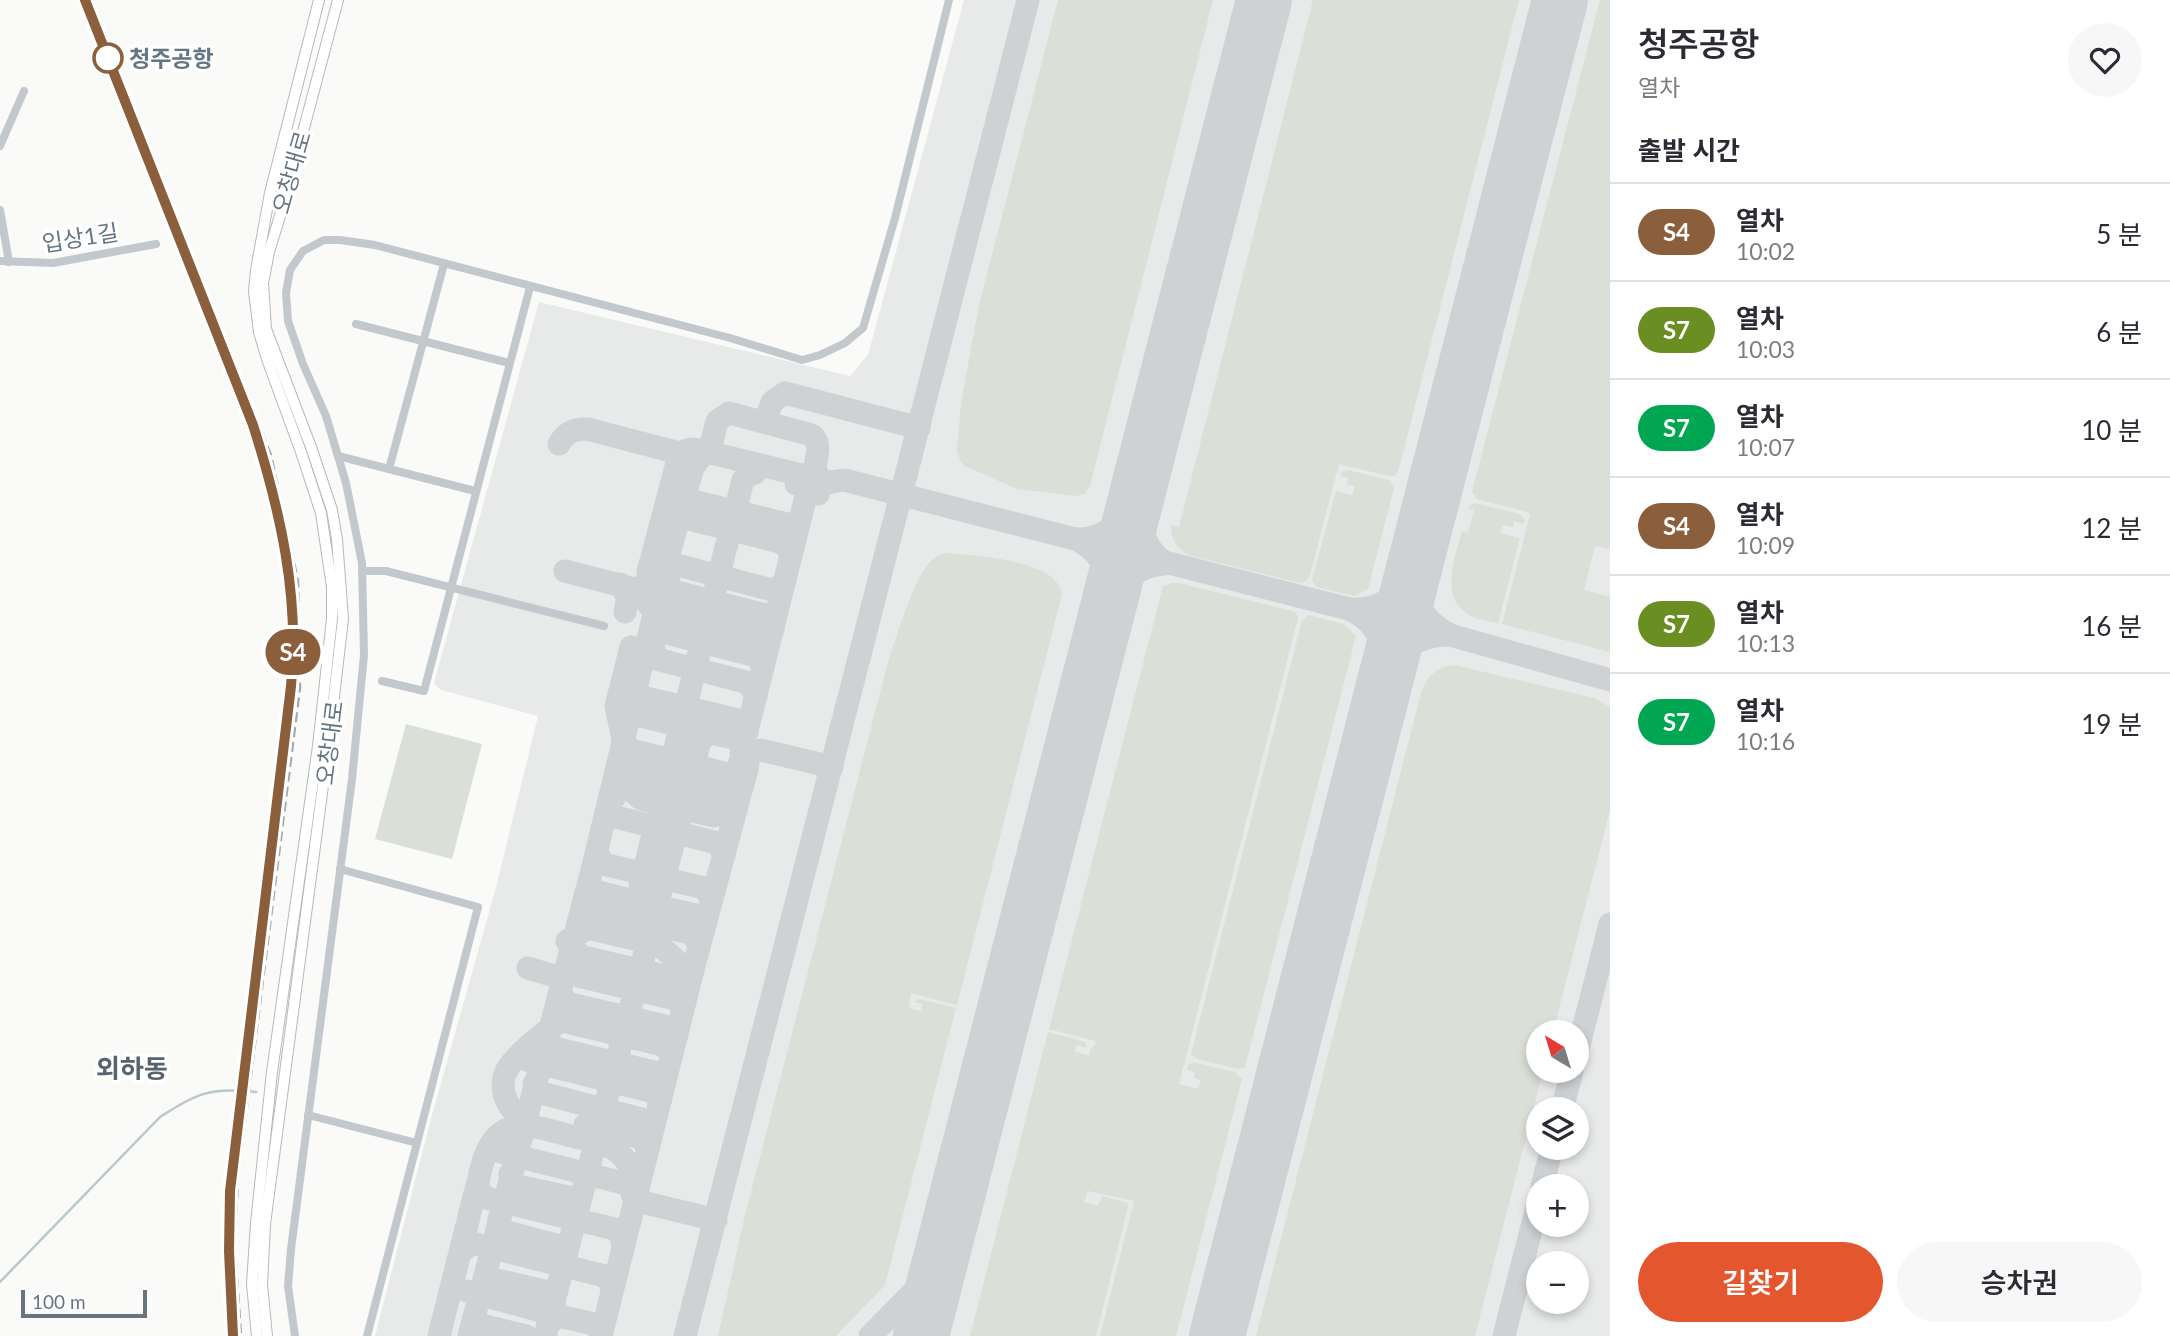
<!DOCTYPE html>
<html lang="ko">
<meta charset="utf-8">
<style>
:root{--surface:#fff;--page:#f7f7f7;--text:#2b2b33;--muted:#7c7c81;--line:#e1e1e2;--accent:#e4572e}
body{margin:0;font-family:Lato,"Noto Sans KR",sans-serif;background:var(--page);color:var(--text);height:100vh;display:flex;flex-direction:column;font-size:26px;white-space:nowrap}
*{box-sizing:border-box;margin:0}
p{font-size:23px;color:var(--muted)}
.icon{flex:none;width:38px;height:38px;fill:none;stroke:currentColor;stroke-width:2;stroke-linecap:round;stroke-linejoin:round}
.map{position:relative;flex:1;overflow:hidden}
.details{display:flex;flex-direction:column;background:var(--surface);width:560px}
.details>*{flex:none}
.badge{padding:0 14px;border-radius:23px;font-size:24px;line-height:46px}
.needle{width:46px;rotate:322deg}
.buttons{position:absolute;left:1526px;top:1020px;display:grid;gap:14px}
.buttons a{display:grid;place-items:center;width:63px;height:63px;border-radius:50%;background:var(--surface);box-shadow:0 4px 10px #0003;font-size:35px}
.scale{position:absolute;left:21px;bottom:18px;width:126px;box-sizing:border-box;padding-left:7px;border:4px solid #657683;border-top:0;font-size:19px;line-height:24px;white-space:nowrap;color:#657683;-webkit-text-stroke:5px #fff;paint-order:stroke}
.map>.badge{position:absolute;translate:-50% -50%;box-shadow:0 0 0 4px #fff}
h2{padding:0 28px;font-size:26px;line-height:63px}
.round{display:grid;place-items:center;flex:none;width:74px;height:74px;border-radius:37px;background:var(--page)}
.headline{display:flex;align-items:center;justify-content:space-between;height:119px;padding:0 28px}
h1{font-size:33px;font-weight:600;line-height:52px}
.action{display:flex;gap:14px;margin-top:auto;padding:14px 28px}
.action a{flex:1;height:80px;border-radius:42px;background:var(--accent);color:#fff;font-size:28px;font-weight:600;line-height:80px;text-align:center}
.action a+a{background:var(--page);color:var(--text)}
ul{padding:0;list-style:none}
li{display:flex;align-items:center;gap:21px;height:98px;padding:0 28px;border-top:2px solid var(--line)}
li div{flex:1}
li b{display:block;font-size:26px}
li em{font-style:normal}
li .badge{min-width:77px;font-weight:700;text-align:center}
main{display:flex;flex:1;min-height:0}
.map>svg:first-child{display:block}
</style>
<main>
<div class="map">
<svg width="1610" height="1336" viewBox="0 0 1610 1336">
<rect width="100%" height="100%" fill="#fafaf8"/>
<path fill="#e8e9e9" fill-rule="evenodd" d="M964 0H1610V1336H375L432 1115 495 891 538 716 441 690 434 683 539 302 850 376 868 355ZM1538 1032H1577V1071H1538ZM1538 1110H1577V1148H1538ZM1538 1186H1577V1225H1538ZM1538 1264H1577V1302H1538Z"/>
<g fill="#dadfd7">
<polygon points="1058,0 1213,0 1090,486 1084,494 1076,496 1017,489 965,466 960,460 957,451 961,403 979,305"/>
<path d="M1313 0H1519L1398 472 1395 476H1389L1339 464 1310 575 1306 581 1300 583 1188 555C1177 548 1170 538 1171 525L1179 527Z"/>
<polygon points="1600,0 1610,0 1610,549 1595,546 1584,590 1610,597 1610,652 1502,624 1530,515 1527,512 1477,499 1472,492"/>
<polygon points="1348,470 1389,480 1394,488 1368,589 1355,596 1316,587 1312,580 1336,491 1352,495 1355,486 1347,484 1348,478 1340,476 1342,472"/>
<path d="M1474 503 1520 514 1525 520 1523 524 1514 521 1513 527 1502 525 1500 533 1520 538 1498 623C1489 621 1479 620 1471 616 1438 599 1455 558 1462 531L1468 532 1474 510 1468 508Z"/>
<path d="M947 553C975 556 1057 559 1062 594L957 1005 911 993 909 1008 921 1011 922 1004 914 1002 919 999 956 1008 885 1285 836 1336H718L744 1219 888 662C897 636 913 578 932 560 936 556 941 554 947 553Z"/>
<polygon points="1172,583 1179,583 1296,612 1298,618 1179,1084 1198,1089 1201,1080 1194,1078 1195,1072 1187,1070 1188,1065 1193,1062 1235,1072 1242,1079 1176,1336 1100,1336 1134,1201 1088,1191 1084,1202 1098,1206 1102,1196 1127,1203 1128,1207 1096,1336 970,1336 1048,1032 1085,1042 1087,1048 1076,1045 1075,1052 1089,1055 1091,1048 1095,1045 1095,1041 1049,1029 1163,586"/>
<polygon points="1308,615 1344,624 1356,636 1245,1067 1238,1069 1197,1059 1191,1054 1302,621"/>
<path d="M1454 665 1594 698 1610 707V810L1553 1032H1538V1071H1543L1475 1336H1256L1421 693C1426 676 1437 667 1454 665Z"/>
<polygon points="406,724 482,744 452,859 375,839"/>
</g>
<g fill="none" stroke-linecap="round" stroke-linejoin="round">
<path stroke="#bbc7cb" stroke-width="2.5" d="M0 1282 160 1117C198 1093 210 1087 256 1092"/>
<g stroke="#ced2d4" stroke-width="23">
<polyline points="765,422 772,402 785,393 919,428"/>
<path d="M559 444C566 432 574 429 587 429L695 457"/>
<path d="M1138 492C1138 517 1141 549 1166 563"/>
<path d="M818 494C822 481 832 482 844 480L1349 609C1380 623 1389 650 1385 682"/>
<polyline points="697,502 787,524"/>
<polyline points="691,503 682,508 683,513 689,519 780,542 788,548 791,556"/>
<path d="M1079 539C1107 539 1129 517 1138 492"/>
<path d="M1081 542C1102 555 1112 575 1110 599"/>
<polyline points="565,571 650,593"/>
<path d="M1412 576C1411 602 1427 623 1450 635L1610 680"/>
<polyline points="669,581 665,573 677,565 772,590 784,584"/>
<path d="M620 584C628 595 628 599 625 612"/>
<path d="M648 591 654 588H661L762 614 768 618 773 629 767 636 759 637 715 625 710 620 709 614 703 619 697 621 652 609 636 589 640 588 648 581V572L677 463C680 453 683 449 694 449L818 479"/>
<path d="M1110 599C1127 580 1138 565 1165 564"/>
<path d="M1349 609C1377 611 1396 598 1412 576"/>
<polyline points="631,647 616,706 634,793 641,799 714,816"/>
<polyline points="654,648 649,638 657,633 663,632 757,656 763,666"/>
<polyline points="632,658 640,655 746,682 752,688 756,696"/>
<path d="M1386 676C1397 648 1421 635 1450 635"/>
<polyline points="624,740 630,750 664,758 670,769 673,765 680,762 694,765 724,773 733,785"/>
<polyline points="621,764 626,772 729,797 736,809"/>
<polyline points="739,764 751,753 761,750 832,767"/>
<path d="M614 798C607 803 607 809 612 816L717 843 724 855"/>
<polyline points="597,851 603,864 704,888 710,896 711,900"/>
<polyline points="640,886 743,480 751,474 755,473"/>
<polyline points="645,910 647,904 696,915 700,917 704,926"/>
<polyline points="654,915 647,904 598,892 593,893 584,901 591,911 690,933 697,941 699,946"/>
<polyline points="567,941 588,928 659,945 676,960 681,971 683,982 681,993"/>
<polyline points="572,944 579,956 678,979 687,991"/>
<polyline points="528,968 551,975"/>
<polyline points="578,976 675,999 681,1005 682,1011"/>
<polyline points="560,991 566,1003 665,1026 672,1030 676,1037"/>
<polyline points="547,1038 554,1048 654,1072 661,1077 665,1082"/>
<polyline points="1577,1053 1610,924"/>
<polyline points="527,1060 654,1092 660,1101"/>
<polyline points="534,1084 541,1093 645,1120"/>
<polyline points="1562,1110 1572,1071"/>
<polyline points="585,1125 642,1138 648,1149"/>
<path d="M534 1126C512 1118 494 1090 508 1068 516 1055 548 1028 562 1021L663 1045 672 1054"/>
<polyline points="501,1152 623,1183"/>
<polyline points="510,1174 511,1179 517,1186 569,1197"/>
<polyline points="1542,1186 1552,1148"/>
<polyline points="646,1203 716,1220"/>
<polyline points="499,1218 499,1224 504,1231 557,1245"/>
<path d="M623 1248 621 1236 615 1229 486 1198C475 1189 478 1181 481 1169 495 1111 531 1125 575 1137 593 1141 612 1144 624 1158 633 1169 633 1181 632 1194"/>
<polyline points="461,1252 472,1243 605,1276 612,1286 612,1292"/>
<polyline points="481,1288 492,1279 545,1291 551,1298 557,1313"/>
<polyline points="467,1291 559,1316"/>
<polyline points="548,1324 559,1316 594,1324 601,1334"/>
<polyline points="470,1333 481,1325 526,1336"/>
<polyline points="439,1336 477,1185"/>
<path d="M469 1336 592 870 667 561 693 467 702 456 709 453 717 421 729 413 812 435C823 446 815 456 815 471L822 480 796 484"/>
<polyline points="545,1336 700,741 710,733 738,739 747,732 738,720 646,698 633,705 641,716 710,733"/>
<path d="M601 1336 695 962 748 765 747 760 741 754 806 496C810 486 816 482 827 481"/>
<polyline points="685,1336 1028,0"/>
<polyline points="870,1336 939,1266"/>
<polyline points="1504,1336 1538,1203"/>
</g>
<g stroke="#ced2d4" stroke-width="56">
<polyline points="921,1336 1264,0"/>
<polyline points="1217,1336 1560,0"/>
</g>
<g stroke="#b3babf" stroke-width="12">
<g id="secondary">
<polyline points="257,1336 252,1284 256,1223 272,1072 318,746 332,619 332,587 321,513 301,452 267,359 259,332 254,291 256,270 270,193 319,0"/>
<polyline points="267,1336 262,1285 265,1224 328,748 343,619 337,539 332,510 311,447 266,329 263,283 269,252 286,196 338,0"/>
</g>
</g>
<g stroke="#c3c8cc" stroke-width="8">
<polyline points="0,146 24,91"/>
<polyline points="0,210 9,262"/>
<polyline points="0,261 53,263 156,244"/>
<polyline points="356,324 509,363"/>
<polyline points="338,456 475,491"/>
<polyline points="389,469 444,264"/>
<polyline points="362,571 386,571 604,626"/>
<polyline points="382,681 424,691 530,287"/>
<polyline points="340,869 478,907 367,1336"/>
<polyline points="308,1115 417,1143"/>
<polyline points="295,1336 288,1286 291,1249 352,779 364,655 362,563 346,483 326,416 303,364 288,321 286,293 290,270 303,251 324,240 340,240 375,245 730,338 802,360 820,355 845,343 863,328 895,218 949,0"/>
</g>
<use href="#secondary" stroke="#fff" stroke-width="10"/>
<polyline stroke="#a2aab0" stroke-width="2.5" stroke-dasharray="10 5" stroke-linecap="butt" points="90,0 271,455 298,581 300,688 238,1178 235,1244 241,1336"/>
</g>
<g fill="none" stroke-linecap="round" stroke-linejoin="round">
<g stroke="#fff" stroke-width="16">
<path id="line" d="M85 0 253 425C280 510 300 596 291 686L230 1191 229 1251 233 1336"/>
</g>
<use href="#line" stroke="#8b5e3c" stroke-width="10"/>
</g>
<circle fill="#fff" stroke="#8b5e3c" stroke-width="3.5" cx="108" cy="58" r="14"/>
<g text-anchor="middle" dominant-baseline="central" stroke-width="7" stroke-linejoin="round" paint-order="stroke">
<g font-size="23" font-weight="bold" fill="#657683" stroke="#fff" text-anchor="start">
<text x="129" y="58">청주공항</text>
</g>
<g font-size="23" fill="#657683" stroke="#fff">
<text transform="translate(291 172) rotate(-74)">오창대로</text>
<text transform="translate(80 237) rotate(-9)">입상1길</text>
<text transform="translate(329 743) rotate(-83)">오창대로</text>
</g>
<g font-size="26" font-weight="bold" fill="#57646e" stroke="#fff">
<text x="132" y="1068">외하동</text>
</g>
</g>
</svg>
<div class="buttons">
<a><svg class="needle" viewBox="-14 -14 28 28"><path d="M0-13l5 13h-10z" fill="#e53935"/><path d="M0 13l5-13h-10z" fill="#7c7c81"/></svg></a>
<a><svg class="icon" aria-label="layers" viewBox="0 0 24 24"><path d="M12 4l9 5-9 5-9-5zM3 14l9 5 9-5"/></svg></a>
<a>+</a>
<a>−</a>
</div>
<div class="scale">100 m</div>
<b class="badge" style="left:293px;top:652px;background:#8b5e3c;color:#fff">S4</b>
</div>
<section class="details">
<div class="headline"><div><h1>청주공항</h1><p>열차</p></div><a class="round"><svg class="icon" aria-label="heart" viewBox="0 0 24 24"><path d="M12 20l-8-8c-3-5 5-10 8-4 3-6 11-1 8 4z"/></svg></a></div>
<h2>출발 시간</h2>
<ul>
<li><span class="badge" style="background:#8b5e3c;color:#fff">S4</span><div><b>열차</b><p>10:02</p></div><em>5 분</em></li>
<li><span class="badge" style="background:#6b8e23;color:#fff">S7</span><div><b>열차</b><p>10:03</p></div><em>6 분</em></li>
<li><span class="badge" style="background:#00a651;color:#fff">S7</span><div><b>열차</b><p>10:07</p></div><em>10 분</em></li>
<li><span class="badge" style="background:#8b5e3c;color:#fff">S4</span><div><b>열차</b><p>10:09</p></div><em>12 분</em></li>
<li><span class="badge" style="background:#6b8e23;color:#fff">S7</span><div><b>열차</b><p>10:13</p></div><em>16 분</em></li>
<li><span class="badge" style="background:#00a651;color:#fff">S7</span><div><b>열차</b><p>10:16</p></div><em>19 분</em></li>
</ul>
<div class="action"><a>길찾기</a><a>승차권</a></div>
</section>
</main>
